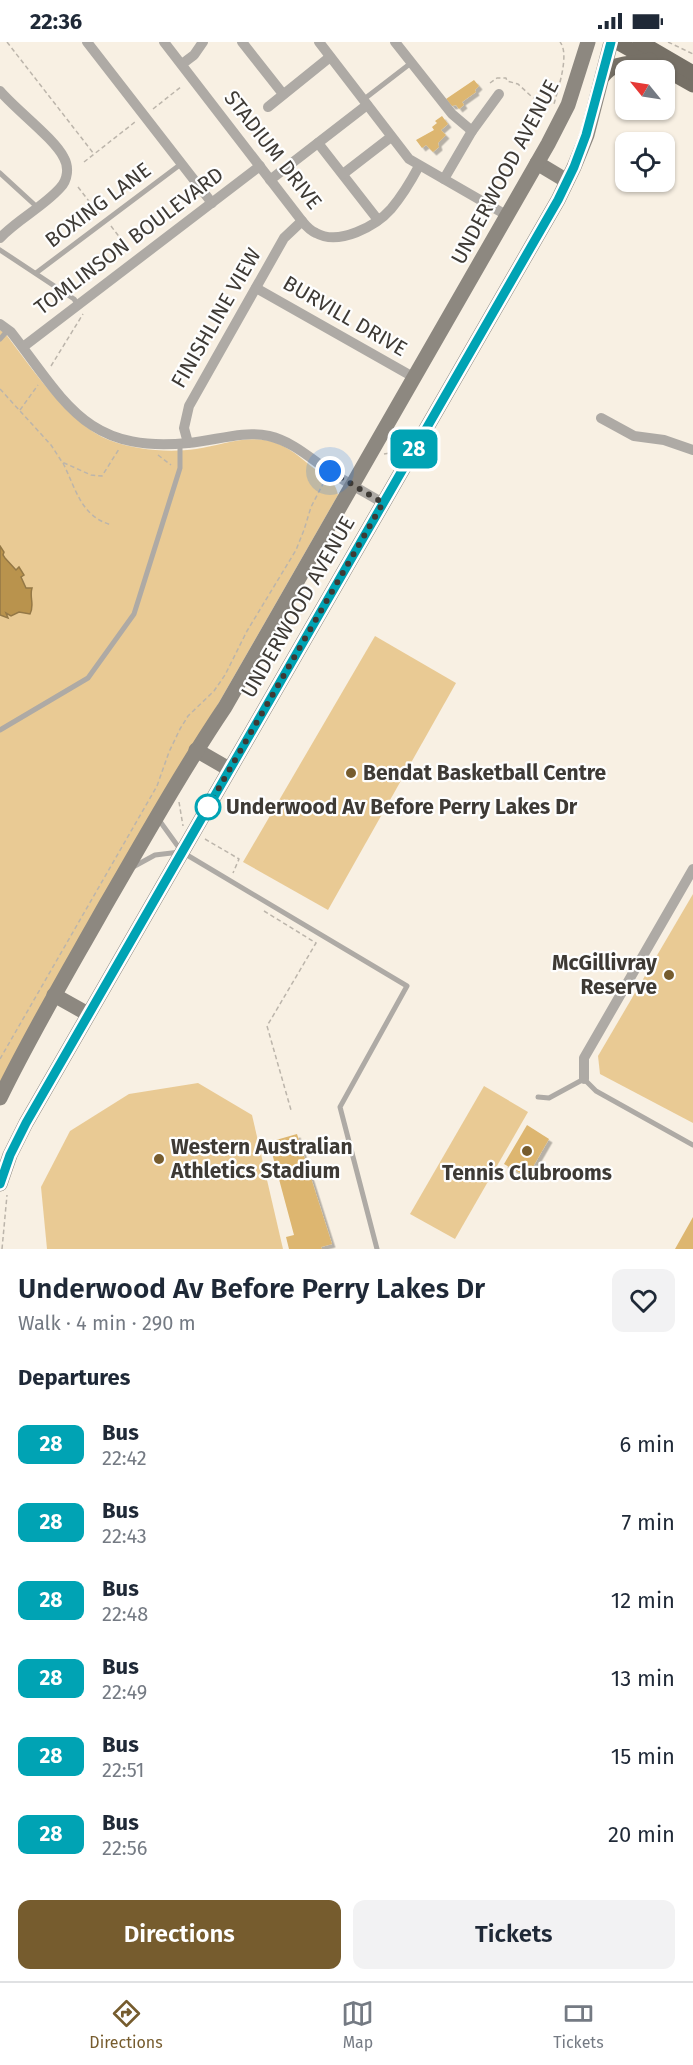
<!DOCTYPE html>
<meta charset="utf-8">
<style>
:root{--surface:#fff;--page:#f2f2f3;--text:#1f2937;--muted:#747a83;--line:#e0e1e3;--accent:#765c2e}
body{margin:0;font-family:"Fira Sans",sans-serif;background:var(--page);color:var(--text);height:100vh;display:flex;flex-direction:column;font-size:22px;white-space:nowrap}
*{box-sizing:border-box;margin:0}
p{font-size:20px;color:var(--muted)}
.icon{flex:none;width:33px;height:33px;fill:none;stroke:currentColor;stroke-width:2;stroke-linecap:round;stroke-linejoin:round}
.map{position:relative;height:1207px;overflow:hidden}
.panel{display:flex;flex-direction:column;background:var(--surface);flex:1}
.panel>*{flex:none}
.badge{padding:0 12px;border-radius:9px;font-size:21px;line-height:39px}
.needle{width:39px;rotate:300deg}
.buttons{position:absolute;left:615px;top:18px;display:grid;gap:12px}
.buttons a{display:grid;place-items:center;width:60px;height:60px;border-radius:12px;background:var(--surface);box-shadow:0 2px 4px #0004;font-size:30px}
.you{position:absolute;width:30px;height:30px;margin:-15px;border:4px solid #fff;border-radius:50%;background:#1a73e8;box-shadow:0 0 0 9px #1a73e833}
.map>.badge{position:absolute;translate:-50% -50%;box-shadow:0 0 0 3px #fff}
h2{padding:0 18px;font-size:22px;line-height:54px}
.round{display:grid;place-items:center;flex:none;width:63px;height:63px;border-radius:12px;background:var(--page)}
.overview{display:flex;align-items:center;justify-content:space-between;height:102px;padding:0 18px}
h1{font-size:28px;font-weight:600;line-height:45px}
.cta{display:flex;gap:12px;margin-top:auto;padding:12px 18px}
.cta a{flex:1;height:69px;border-radius:12px;background:var(--accent);color:#fff;font-size:24px;font-weight:600;line-height:69px;text-align:center}
.cta a+a{background:var(--page);color:var(--text)}
ul{padding:0;list-style:none}
li{display:flex;align-items:center;gap:18px;height:78px;padding:0 18px}
li div{flex:1}
li b{display:block;font-size:22px}
li em{font-style:normal}
li .badge{min-width:66px;font-weight:700;text-align:center}
.status{display:flex;justify-content:space-between;align-items:center;height:42px;padding:0 30px;background:var(--surface);direction:ltr}
.status svg{height:16px;fill:currentColor}
.menu{display:flex;justify-content:space-around;align-items:center;height:84px;border-top:2px solid var(--line);background:var(--surface);font-size:16px;color:var(--muted)}
.menu a{display:grid;justify-items:center;gap:3px}
.menu .current{color:var(--accent)}
.map>svg:first-child{display:block}
</style>
<div class="status"><b>22:36</b><svg viewBox="0 0 49 12"><path d="M0 12V9h3v3zM5 12V6h3v6zM10 12V3h3v9zM15 12V0h3v12zM26 1h20v11H26zM47 4h2v5h-2z"/></svg></div>
<div class="map">
<svg width="693" height="1207" viewBox="0 0 693 1207">
<defs>
<filter id="shadow"><feDropShadow dx="3.5" dy="3.5" stdDeviation="0" flood-color="#0004"/></filter>
</defs>
<rect width="100%" height="100%" fill="#f8f0e3"/>
<g fill="#e9ca94">
<path d="M0 288 5 291C30 324 70 383 109 398 135 408 169 411 196 407 224 403 253 390 281 403 294 409 304 419 315 427 325 435 336 439 338 453L0 1042Z"/>
<polygon points="375,594 456,641 328,868 243,820"/>
<polygon points="693,852 693,1081 600,1032 598,1014"/>
<polygon points="198,1041 252,1073 283,1207 47,1207 41,1145 70,1089 129,1052"/>
<polygon points="484,1044 528,1070 455,1197 410,1172"/>
</g>
<path fill="#b9934d" stroke="#947846" stroke-width="1.5" d="M0 504 4 510 3 513 5 516 16 528 19 525 24 533 21 535 26 546H32C29 555 35 563 30 572L19 570 11 574 6 571 8 576 0 573Z"/>
<g fill="#ddb66f" filter="url(#shadow)">
<polygon points="474,38 479,44 475,48 476,50 462,60 464,63 459,67 456,63 452,64 446,57"/>
<polygon points="442,74 448,82 441,88 446,93 438,101 439,105 433,110 426,103 422,106 416,98 434,88 432,85 437,81 435,79"/>
<polygon points="527,1083 549,1097 527,1135 504,1122"/>
<polygon points="297,1092 332,1202 321,1205 322,1207 289,1207 286,1195 294,1193 269,1100"/>
<polygon points="693,1175 693,1207 675,1207"/>
</g>
<g fill="none" stroke-linecap="round" stroke-linejoin="round">
<g stroke="#bcb5ab" stroke-width="1.5" stroke-dasharray="4.5 3" stroke-linecap="butt">
<polyline points="7,0 94,112"/>
<polyline points="668,0 693,12"/>
<path d="M490 41 497 36H506L507 39 518 42 531 54 538 59 554 62C558 47 570 12 560 0"/>
<polyline points="153,67 182,44"/>
<polyline points="84,120 135,80"/>
<polyline points="78,145 99,172"/>
<polyline points="111,184 130,209"/>
<polyline points="51,324 83,272"/>
<polyline points="0,347 51,403 62,420 91,433 102,434 119,407"/>
<polyline points="20,368 38,343"/>
<polyline points="384,412 400,409"/>
<polyline points="158,413 171,423"/>
<path d="M63 421C76 447 81 475 112 483"/>
<polyline points="179,760 183,784"/>
<polyline points="205,797 239,817 233,831"/>
<polyline points="264,869 316,901 267,984 291,1068"/>
<polyline points="0,1017 157,744 169,710 180,687 188,674 214,649 225,633 247,589 296,508 304,488 311,465 325,438"/>
<polyline points="2,1207 7,1153"/>
</g>
<g stroke="#aeaaa5" stroke-width="5">
<polyline points="363,58 411,21"/>
<polyline points="0,131 37,165"/>
<polyline points="0,208 74,257 78,263"/>
<polyline points="36,231 181,122"/>
<polyline points="0,297 8,288"/>
<polyline points="0,688 88,636 134,572 180,426 180,402"/>
<polyline points="159,778 182,810 407,944 340,1065 377,1207"/>
<polyline points="133,825 155,813 180,810"/>
<polyline points="538,1055 549,1056 584,1037 596,1049 693,1103"/>
</g>
<g stroke="#aeaaa5" stroke-width="10">
<polyline points="87,0 212,161"/>
<path d="M164 0 302 179C306 184 311 189 316 191 339 204 376 184 391 167 402 154 411 139 419 124"/>
<polyline points="242,0 283,52"/>
<polyline points="319,0 409,117 508,174"/>
<polyline points="395,0 452,72 472,89"/>
<polyline points="182,22 194,13 203,0"/>
<path d="M0 49C16 68 55 97 64 116 69 125 68 138 60 146 43 165 18 177 0 196"/>
<polyline points="268,65 330,15"/>
<polyline points="318,101 378,178"/>
<polyline points="343,132 391,95"/>
<polyline points="444,137 472,89 499,52"/>
<polyline points="270,138 367,63"/>
<polyline points="256,246 415,336"/>
<path d="M0 282 11 290C66 361 86 411 188 401 215 399 242 388 269 394 294 400 311 417 332 431 348 441 366 451 383 461"/>
<polyline points="23,305 260,124"/>
<polyline points="601,376 634,394 664,398 693,408"/>
<polyline points="188,401 184,386 189,364 284,196 302,179"/>
<polyline points="584,1037 584,1016 693,827"/>
</g>
<g stroke="#8d8880" stroke-width="15">
<polyline points="537,121 567,139"/>
<polyline points="196,708 229,727"/>
<polyline points="54,953 88,972"/>
<path d="M0 1056C32 990 69 928 105 864 144 797 182 729 225 665L548 102 568 63 588 0"/>
<polyline points="0,1142 10,1113 26,1081 558,158 574,125 587,93 611,0"/>
</g>
<g stroke="#767066" stroke-width="15">
<polyline points="617,0 693,43"/>
<polyline points="640,0 693,31"/>
<path d="M603 34C616 18 631 23 650 18"/>
</g>
</g>
<g fill="none" stroke-linecap="round" stroke-linejoin="round">
<g stroke="#fff" stroke-width="14">
<polyline id="line" points="0,1142 10,1113 26,1081 558,158 574,125 586,93 611,0"/>
</g>
<use href="#line" stroke="#00a3b4" stroke-width="9"/>
<polyline stroke="#3e3a35" stroke-width="6" stroke-dasharray="0 10.8" points="208,765 383,461 330,429"/>
</g>
<g fill="#765c2e" stroke="#fefefe" stroke-width="2">
<circle cx="351" cy="731" r="6"/>
<circle cx="669" cy="933" r="6"/>
<circle cx="527" cy="1109" r="6"/>
<circle cx="159" cy="1117" r="6"/>
</g>
<circle fill="#fff" stroke="#00a3b4" stroke-width="3" cx="208" cy="765" r="12"/>
<g text-anchor="middle" dominant-baseline="central" stroke-width="4.5" stroke-linejoin="round" paint-order="stroke">
<g font-size="21" fill="#3e3a35" stroke="#fefefe">
<text transform="translate(273 108) rotate(52)">STADIUM DRIVE</text>
<text transform="translate(505 130) rotate(-62)">UNDERWOOD AVENUE</text>
<text transform="translate(98 163) rotate(-37)">BOXING LANE</text>
<text transform="translate(129 199) rotate(-37)">TOMLINSON BOULEVARD</text>
<text transform="translate(345 274) rotate(30)">BURVILL DRIVE</text>
<text transform="translate(216 276) rotate(-60)">FINISHLINE VIEW</text>
<text transform="translate(298 565) rotate(-60)">UNDERWOOD AVENUE</text>
</g>
<g font-size="21" font-weight="bold" fill="#3e3a35" stroke="#fefefe" text-anchor="start">
<text x="363" y="731">Bendat Basketball Centre</text>
<text x="657" y="921" text-anchor="end">McGillivray<tspan x="657" dy="24">Reserve</tspan></text>
<text x="171" y="1105">Western Australian<tspan x="171" dy="24">Athletics Stadium</tspan></text>
<text x="527" y="1131" text-anchor="middle">Tennis Clubrooms</text>
</g>
<g font-size="21" font-weight="bold" fill="#3e3a35" stroke="#fefefe" text-anchor="start">
<text x="226" y="765">Underwood Av Before Perry Lakes Dr</text>
</g>
</g>
</svg>
<div class="buttons">
<a><svg class="needle" viewBox="-14 -14 28 28"><path d="M0-13l5 13h-10z" fill="#e53935"/><path d="M0 13l5-13h-10z" fill="#747a83"/></svg></a>
<a><svg class="icon" aria-label="locate" viewBox="0 0 24 24"><circle cx="12" cy="12" r="6"/><path d="M12 2v4M12 18v4M2 12h4M18 12h4"/></svg></a>
</div>
<div class="you" style="left:330px;top:429px"></div>
<b class="badge" style="left:414px;top:407px;background:#00a3b4;color:#fff">28</b>
</div>
<section class="panel">
<div class="overview"><div><h1>Underwood Av Before Perry Lakes Dr</h1><p>Walk · 4 min · 290 m</p></div><a class="round"><svg class="icon" aria-label="heart" viewBox="0 0 24 24"><path d="M12 20l-8-8c-3-5 5-10 8-4 3-6 11-1 8 4z"/></svg></a></div>
<h2>Departures</h2>
<ul>
<li><span class="badge" style="background:#00a3b4;color:#fff">28</span><div><b>Bus</b><p>22:42</p></div><em>6 min</em></li>
<li><span class="badge" style="background:#00a3b4;color:#fff">28</span><div><b>Bus</b><p>22:43</p></div><em>7 min</em></li>
<li><span class="badge" style="background:#00a3b4;color:#fff">28</span><div><b>Bus</b><p>22:48</p></div><em>12 min</em></li>
<li><span class="badge" style="background:#00a3b4;color:#fff">28</span><div><b>Bus</b><p>22:49</p></div><em>13 min</em></li>
<li><span class="badge" style="background:#00a3b4;color:#fff">28</span><div><b>Bus</b><p>22:51</p></div><em>15 min</em></li>
<li><span class="badge" style="background:#00a3b4;color:#fff">28</span><div><b>Bus</b><p>22:56</p></div><em>20 min</em></li>
</ul>
<div class="cta"><a>Directions</a><a>Tickets</a></div>
</section>
<nav class="menu">
<a class="current"><svg class="icon" aria-label="directions" viewBox="0 0 24 24"><path d="M12 3l9 9-9 9-9-9zM9 14v-3h6M13 9l2 2-2 2"/></svg>Directions</a>
<a><svg class="icon" aria-label="map" viewBox="0 0 24 24"><path d="M3 6l6-2 6 2 6-2v14l-6 2-6-2-6 2zM9 4v14M15 6v14"/></svg>Map</a>
<a><svg class="icon" aria-label="tickets" viewBox="0 0 24 24"><path d="M3 7h18v10H3zM15 7v10"/></svg>Tickets</a>
</nav>
